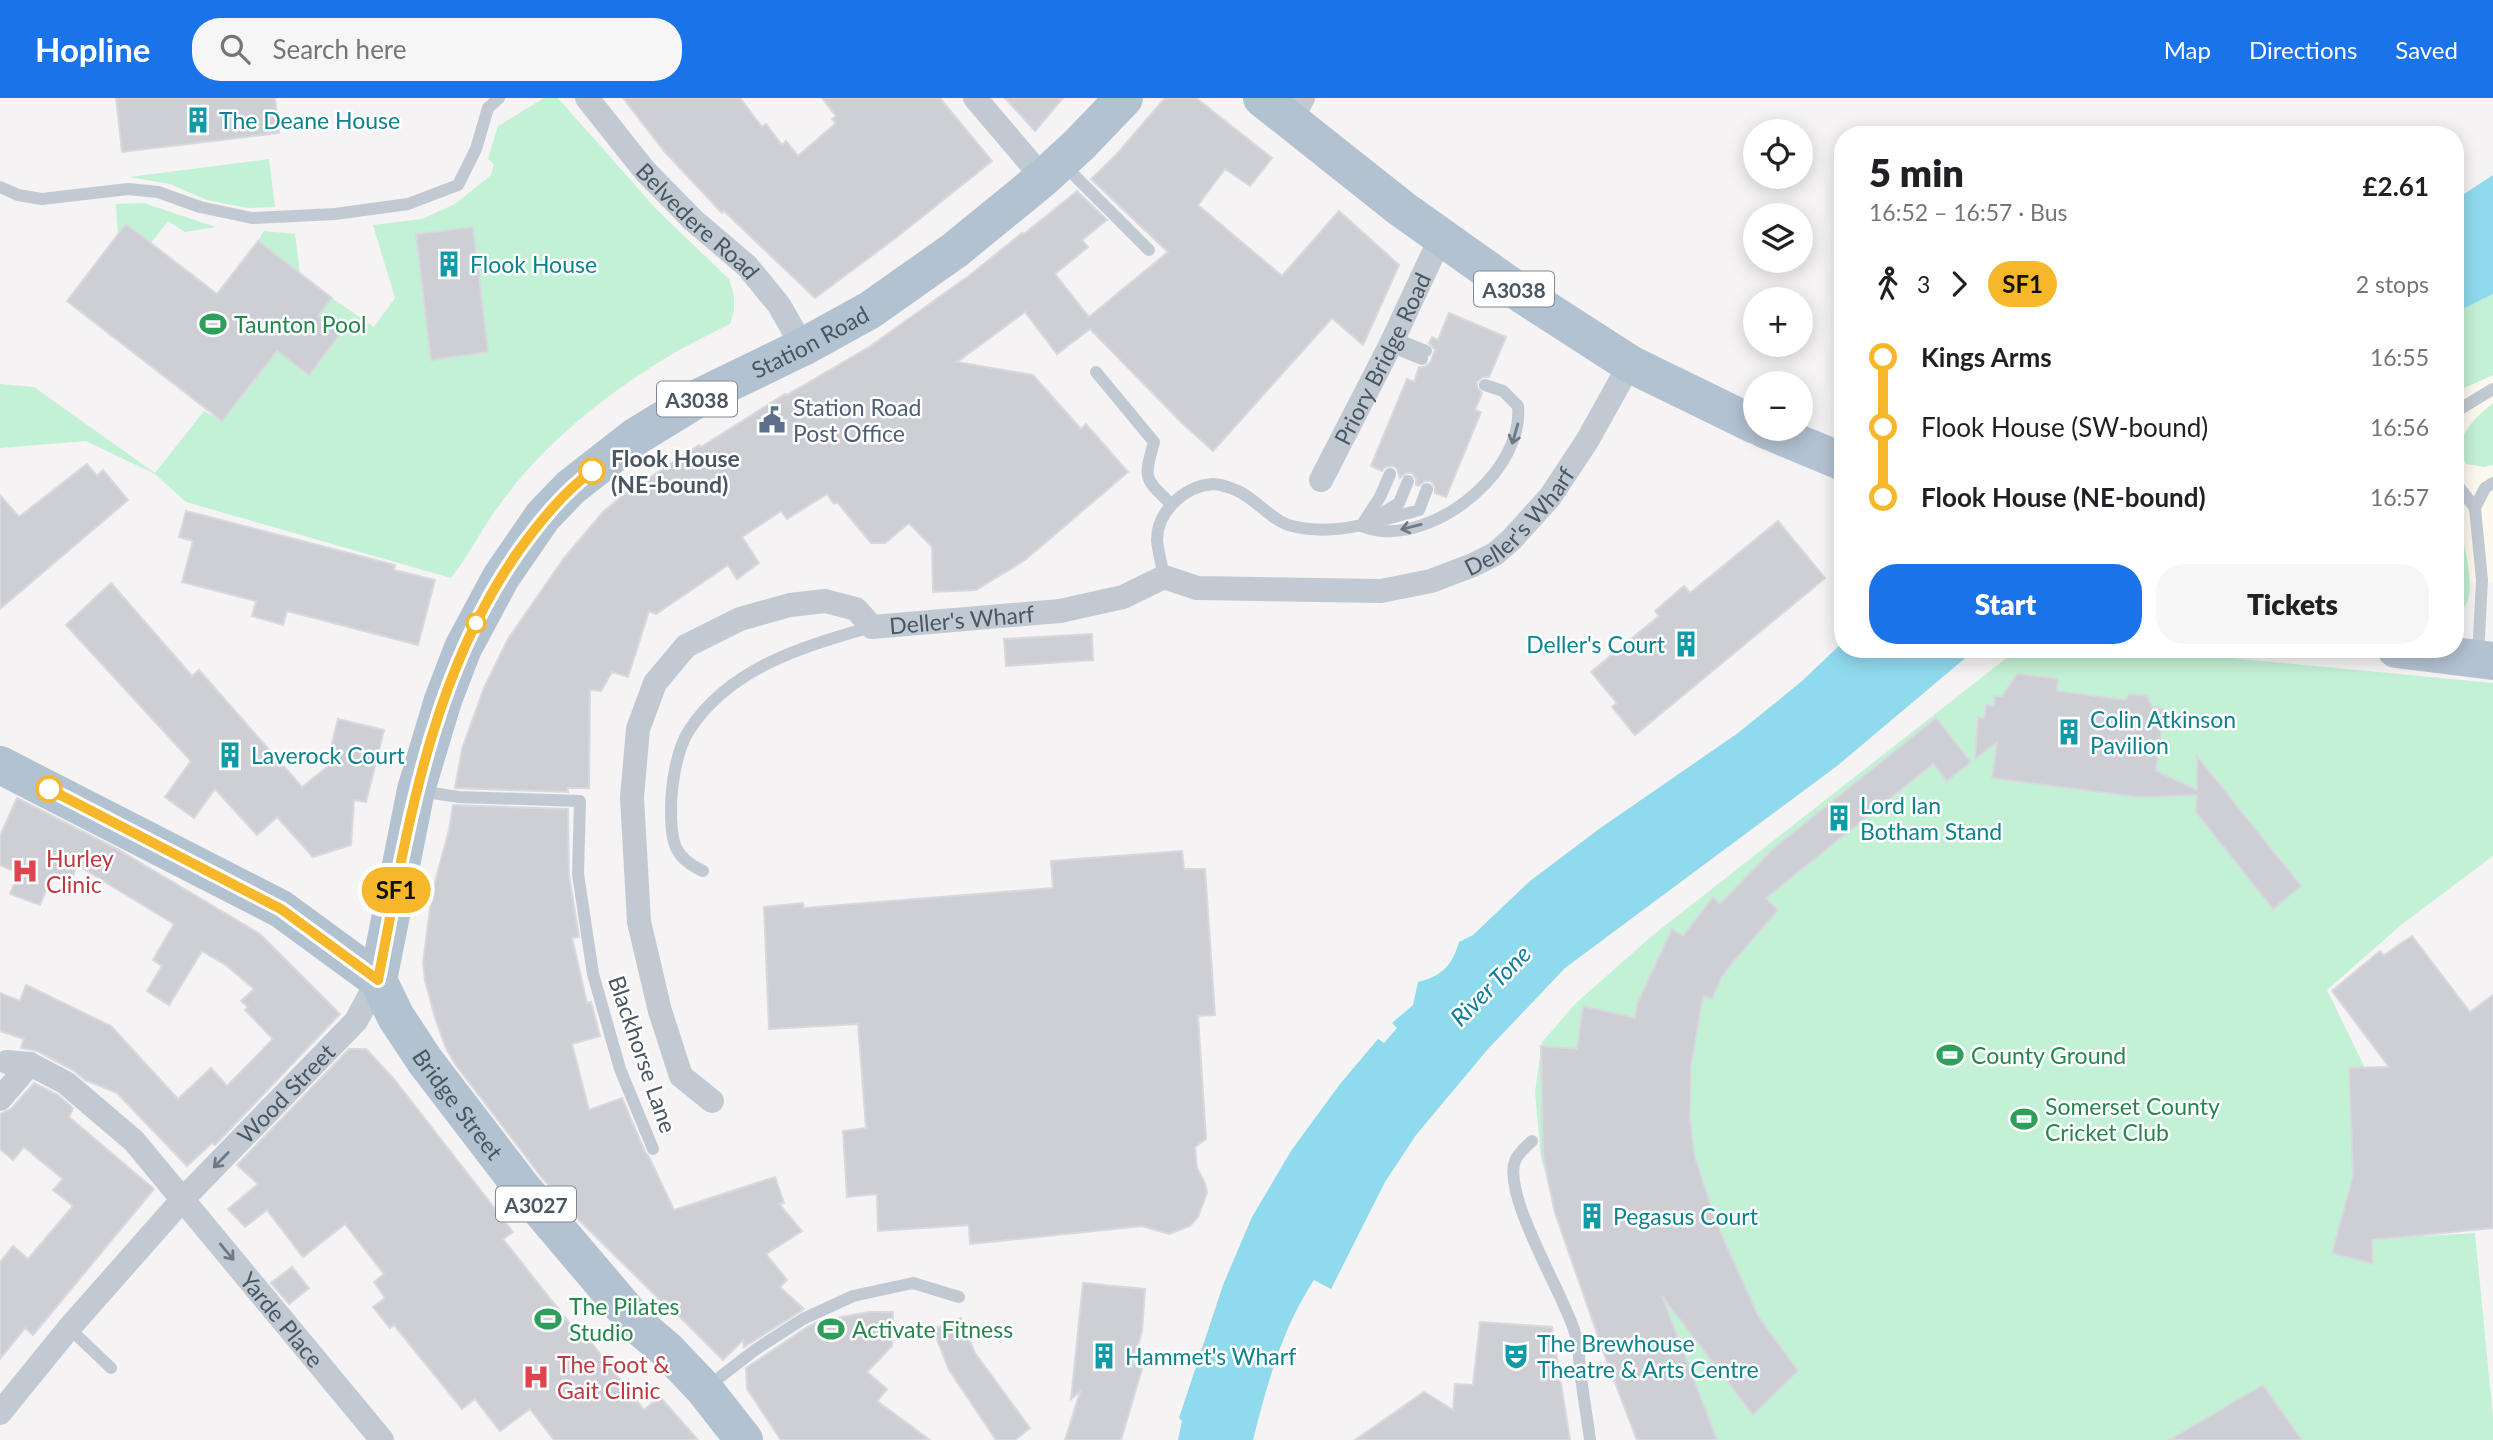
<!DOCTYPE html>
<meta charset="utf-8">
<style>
:root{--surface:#fff;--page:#f6f6f6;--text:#202124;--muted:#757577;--accent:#1a73e8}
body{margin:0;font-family:Lato,sans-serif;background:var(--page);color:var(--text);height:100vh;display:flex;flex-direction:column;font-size:26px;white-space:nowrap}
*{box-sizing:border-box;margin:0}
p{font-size:23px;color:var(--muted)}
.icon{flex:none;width:38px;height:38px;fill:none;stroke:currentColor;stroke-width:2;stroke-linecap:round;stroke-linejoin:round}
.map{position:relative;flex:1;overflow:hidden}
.drawer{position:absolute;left:1834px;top:28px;width:630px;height:532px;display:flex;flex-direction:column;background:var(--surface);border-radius:28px;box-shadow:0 4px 18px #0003}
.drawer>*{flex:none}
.badge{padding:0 14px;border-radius:23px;font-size:24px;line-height:46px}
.fabs{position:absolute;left:1743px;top:21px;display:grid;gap:14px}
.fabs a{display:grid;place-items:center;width:70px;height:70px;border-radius:50%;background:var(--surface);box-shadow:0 4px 18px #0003;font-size:35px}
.map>.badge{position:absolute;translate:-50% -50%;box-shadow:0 0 0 4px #fff}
.legs{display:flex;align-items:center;gap:10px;height:77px;padding:0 35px;font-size:23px}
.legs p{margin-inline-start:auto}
.summary{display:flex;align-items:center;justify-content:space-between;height:119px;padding:0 35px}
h1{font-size:38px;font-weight:800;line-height:52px}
.action{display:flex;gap:14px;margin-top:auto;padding:14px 35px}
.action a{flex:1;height:80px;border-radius:28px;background:var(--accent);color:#fff;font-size:28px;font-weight:800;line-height:80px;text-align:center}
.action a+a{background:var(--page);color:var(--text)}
ul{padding:0 35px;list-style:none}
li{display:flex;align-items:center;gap:24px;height:70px;font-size:26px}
li i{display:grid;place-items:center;width:10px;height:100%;margin:0 9px;background:currentColor}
li i::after{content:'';width:18px;height:18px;margin:-9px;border:5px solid;border-radius:50%;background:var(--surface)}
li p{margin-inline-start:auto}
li:first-child i{background:linear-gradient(#0000 50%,currentColor 0)}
li:last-child i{background:linear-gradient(currentColor 50%,#0000 0)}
header{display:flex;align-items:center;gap:42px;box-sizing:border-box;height:98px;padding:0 35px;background:var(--accent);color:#fff}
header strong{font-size:33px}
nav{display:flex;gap:38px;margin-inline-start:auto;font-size:24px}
.search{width:490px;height:63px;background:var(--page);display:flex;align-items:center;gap:18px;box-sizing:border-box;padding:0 24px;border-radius:28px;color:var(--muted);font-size:26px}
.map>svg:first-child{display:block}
</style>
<header>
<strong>Hopline</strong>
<div class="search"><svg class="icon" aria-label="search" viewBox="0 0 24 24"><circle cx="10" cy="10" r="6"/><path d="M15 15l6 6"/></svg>Search here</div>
<nav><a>Map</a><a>Directions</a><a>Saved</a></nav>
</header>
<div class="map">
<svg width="2493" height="1342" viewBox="0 0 2493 1342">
<rect width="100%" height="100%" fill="#f5f3f3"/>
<polygon fill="#fdf9ef" points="2493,277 2493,485 2455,485 2455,294"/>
<g fill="#c3f1d5" fill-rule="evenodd">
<path d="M544 0H558L657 112 729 181 734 198V213L730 226C708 237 685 248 664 261 602 299 540 349 498 409 481 432 469 457 451 480L186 404 155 376 86 343 0 350V286L34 289 155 375 204 313 222 323 277 253 309 277 341 235 318 218 332 200 374 229 395 200 373 127 422 121 455 106 491 77 494 66 488 61 498 28ZM473 129 488 254 431 261 416 136Z"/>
<polygon points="269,61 275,109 248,110 207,102 170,86 129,79"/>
<polygon points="144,105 216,129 185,134 168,123 151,145 126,126 118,138 116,106"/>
<polygon points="264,133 295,136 300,175 258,143"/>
<polygon points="2493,196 2493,277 2455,294 2455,215"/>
<path d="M2493 305V367L2484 369 2466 366C2453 338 2473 322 2493 305Z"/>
<path d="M2455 416C2462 434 2476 488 2467 505 2465 509 2459 513 2455 517Z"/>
<polygon points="2018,551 2184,551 2198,557 2493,585 2493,758 2401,827 2327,892 2365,970 2371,1126 2405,1139 2475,1135 2493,1319 2493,1342 1639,1342 1559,1124 1541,1060 1535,994 1542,944 1576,905 1653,837"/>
</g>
<g fill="#90daee">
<polygon points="2493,77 2493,196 2455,215 2455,102"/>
<path d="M1843 544V551H1976L1837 668 1565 870 1488 951 1416 1037 1385 1084 1331 1191 1314 1182C1282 1230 1267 1287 1253 1342H1178L1182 1323 1179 1320 1223 1187 1252 1119 1291 1053 1340 986 1378 941 1384 945 1397 930 1392 925 1413 907 1418 884C1442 878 1452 868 1459 844L1473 837 1530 783 1599 731 1738 635 1802 583Z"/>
</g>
<g fill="#cdcfd5" stroke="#d7d9de" stroke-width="2">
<polygon points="116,0 275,0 279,35 122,54"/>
<polygon points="623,0 740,0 762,29 766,26 782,47 786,43 798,58 836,25 832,21 836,18 822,0 940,0 992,63 897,139 815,200 724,113 722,115 665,54"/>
<polygon points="1005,0 1063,0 1035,33"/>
<polygon points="1165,0 1196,0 1272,60 1250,88 1225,71 1198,107 1282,178 1339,113 1399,167 1363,247 1332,220 1213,353 1182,325 1090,231 1057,256 1025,214 957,264 1033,277 1081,331 1086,326 1128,374 1025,462 976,492 933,494 932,449 909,425 885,445 871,445 837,404 834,406 827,396 787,421 781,413 742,439 759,465 737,481 728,467 656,516 649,513 628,579 612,574 601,593 590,592 589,690 567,690 568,694 455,690 462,651 484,590 508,541 564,460 603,414 623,397 699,347 701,349 785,296 787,297 869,249 970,177 1022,135 1024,136 1077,93 1107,122 1082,142 1088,149 1055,176 1089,219 1168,154 1091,81 1116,57"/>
<polygon points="126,126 217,196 258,143 332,200 318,218 341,235 309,277 277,253 222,323 67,203"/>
<polygon points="473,129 488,254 431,262 416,136"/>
<polygon points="1449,215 1506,239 1489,279 1483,279 1477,284 1477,289 1482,295 1475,312 1481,314 1446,399 1435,395 1435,389 1431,383 1425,383 1419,388 1416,387 1416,381 1412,375 1406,375 1400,380 1397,371 1393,368 1385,369 1382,373 1371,368 1407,281 1414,284 1419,269 1424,269 1430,265 1435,252 1429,245 1432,239 1438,242"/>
<polygon points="87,366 97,378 103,372 128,402 0,511 0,397 19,419"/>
<polygon points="186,413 395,467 394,472 435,482 418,547 287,513 283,527 252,518 256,503 182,484 193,443 179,439"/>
<polygon points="1778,423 1825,480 1635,637 1612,609 1617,605 1591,574 1659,518 1655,513 1684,488 1690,495"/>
<polygon points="111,485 192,578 199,572 302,689 326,670 338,621 384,632 366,704 354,702 351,747 313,759 277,719 257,737 215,691 194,720 165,699 191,663 66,527"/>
<polygon points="1092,536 1093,562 1006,568 1004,541"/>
<polygon points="2017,576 2058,581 2057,593 2125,602 2129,596 2147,598 2152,609 2164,611 2156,673 2197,692 2197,658 2301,788 2273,811 2196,714 2197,697 2139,699 1992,680 1997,644 1975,661 1978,619 1984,620 1986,607 1994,608 1994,598 2002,598"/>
<polygon points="1936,620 1971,664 1947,683 1933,666 1766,800 1778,812 1734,863 1721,880 1712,901 1703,898 1691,968 1690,1021 1694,1056 1717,1126 1758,1218 1798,1273 1753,1317 1662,1198 1717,1342 1637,1342 1606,1261 1555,1115 1543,1058 1541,948 1577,951 1583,908 1635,920 1637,906 1672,831 1683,838 1713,799 1720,806 1774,750"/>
<polygon points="17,700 117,751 260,836 340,916 215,1047 212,1045 187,1068 117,995 85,982 73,972 37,953 21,950 24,941 0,933 0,895 20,903 26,887 111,928 178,1001 211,970 227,988 273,941 245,912 248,909 241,903 254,891 227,868 202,853 169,907 147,893 162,868 153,862 174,826 77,767 70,786 52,778 40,807 10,796 18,775 0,767 0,738"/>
<polygon points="453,707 568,711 569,777 579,839 572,840 587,905 591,904 600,938 572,946 589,1012 622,1000 645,1054 649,1059 674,1112 775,1079 784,1105 779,1106 802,1133 766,1156 787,1182 780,1189 804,1211 744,1249 743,1242 723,1262 664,1203 662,1204 576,1119 540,1077 455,966 446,950 435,920 425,882 423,865 432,795 449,732"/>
<polygon points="1182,753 1184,771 1205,771 1215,917 1198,918 1206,1041 1195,1049 1197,1070 1205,1085 1207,1095 1198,1119 1190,1128 1169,1136 1142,1128 970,1146 969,1127 878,1133 877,1096 847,1099 843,1033 866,1030 858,926 769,931 764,809 803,805 804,810 1053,790 1051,763"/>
<polygon points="2412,838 2470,914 2493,897 2493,1130 2372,1142 2373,1166 2332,1155 2353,1078 2349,970 2389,969 2332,893 2380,853 2384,857"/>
<polygon points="349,951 366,951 393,980 513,1134 503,1141 582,1241 586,1238 644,1312 660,1299 698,1342 554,1342 530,1311 500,1333 475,1301 462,1311 394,1227 390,1230 373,1209 385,1200 374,1184 384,1176 345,1126 303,1159 267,1112 245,1129 228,1111 258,1086 237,1067"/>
<polygon points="34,985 58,997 73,1010 69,1019 154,1091 33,1237 25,1230 0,1261 0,1164 13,1148 28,1161 73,1108 53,1092 63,1081 24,1049 13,1062 0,1051 0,1016 11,1011"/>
<polygon points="292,1169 309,1190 289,1206 271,1185"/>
<polygon points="1083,1185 1145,1191 1142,1233 1133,1265 1142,1271 1121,1342 1065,1342 1080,1294 1071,1301"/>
<polygon points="869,1214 893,1214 892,1248 867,1274 887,1291 877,1303 930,1342 781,1342 747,1291 746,1270 807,1229 820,1223"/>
<polygon points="961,1220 975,1255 1030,1330 1015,1342 996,1342 949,1272 933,1231"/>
<polygon points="1480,1224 1552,1229 1570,1342 1355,1342 1424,1294 1453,1312 1455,1286 1473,1287"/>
<polygon points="2263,1287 2302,1342 2169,1342"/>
</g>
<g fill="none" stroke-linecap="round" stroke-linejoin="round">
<g stroke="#c1cad2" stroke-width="12">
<polyline points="1063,66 1149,152"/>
<polyline points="0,89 18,97 42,101 128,91 158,94 200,109 252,120 335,116 408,106 458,87 476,51 488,10 499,0"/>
<polyline points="1394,240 1426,253"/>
<polyline points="1390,248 1422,261"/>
<path d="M1096 274 1154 344C1144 381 1143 379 1171 406"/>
<polyline points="2455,314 2493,291"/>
<polyline points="2455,384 2475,410"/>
<polyline points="1376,419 1399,405 1408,383"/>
<polyline points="1363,425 1380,399 1390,376"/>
<path d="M1361 428C1368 430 1376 433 1382 433 1443 438 1524 370 1518 308L1503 293 1485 287"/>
<path d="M1164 479C1162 467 1158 454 1157 442 1157 413 1185 388 1213 386 1220 386 1231 390 1238 393 1257 402 1272 423 1292 428 1335 439 1379 423 1419 412L1427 391"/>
<polyline points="2478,558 2482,482 2475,410 2485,390 2493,385"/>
<polyline points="419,693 459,699 580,703 578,776 593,876 620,971 653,1051"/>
<path d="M703 773C674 760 671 744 671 713 671 689 676 651 690 631 730 570 805 547 872 529"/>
<path d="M1532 1043C1526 1049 1518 1055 1515 1063 1502 1098 1565 1198 1575 1235 1579 1246 1579 1260 1580 1272 1583 1296 1587 1319 1590 1342"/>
<polyline points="69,1230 111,1270"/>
<polyline points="707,1289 755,1252 803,1221 853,1198 913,1185 959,1199"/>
</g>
<g stroke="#c1cad2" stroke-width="24">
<path id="s1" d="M587 0 645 73 693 122 747 168 779 207 803 249"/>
<polyline points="975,0 1043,80"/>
<polyline points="1290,23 1303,0"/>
<path id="s2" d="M1321 382 1390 248 1433 156 1445 141"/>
<path id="s3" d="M7 964 30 966 66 985 134 1043 382 1342"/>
<polyline points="0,1001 30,966"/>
<path id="s4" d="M712 1003 681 978 660 913 639 824 632 699 638 631 655 585 686 548 740 521 790 507 825 503 856 511 872 529 1060 513 1123 499 1164 479 1197 490 1381 493 1431 483 1473 467 1495 456 1512 441 1550 399 1587 343 1630 266"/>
<path id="s5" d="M0 1315 69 1230 183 1101 356 923 378 882"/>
</g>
<g stroke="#b3c2d1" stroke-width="38">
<polyline points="1262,0 1402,111 1523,197 1630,266 1755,327"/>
<polyline points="1764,331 1843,364"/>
<polyline points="2396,551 2493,563"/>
<path id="s6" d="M0 667 281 811 378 882 396 919 425 963 523 1091 641 1230 667 1252 704 1291 744 1342"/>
<path id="s7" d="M378 882 416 692 443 602 463 550 501 479 543 418 571 389 635 339 702 298 803 249 870 212 955 152 1043 80 1079 47 1124 0"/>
</g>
</g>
<defs><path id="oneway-shaft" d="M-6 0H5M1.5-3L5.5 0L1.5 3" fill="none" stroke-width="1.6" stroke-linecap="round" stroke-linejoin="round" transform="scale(1.75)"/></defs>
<g stroke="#6e7983">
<use href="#oneway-shaft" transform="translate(1515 336) rotate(106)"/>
<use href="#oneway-shaft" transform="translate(1411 429) rotate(166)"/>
<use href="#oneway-shaft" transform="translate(221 1062) rotate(134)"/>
<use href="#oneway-shaft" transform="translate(227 1154) rotate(50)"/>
</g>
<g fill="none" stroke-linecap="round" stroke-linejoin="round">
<g stroke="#fff" stroke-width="16">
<path id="line-1" d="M49 691 281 811 378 882C407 733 430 577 520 451 542 421 563 395 592 373"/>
</g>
<use href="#line-1" stroke="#f7b72b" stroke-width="10"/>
</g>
<defs>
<g id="building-bare" transform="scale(2.1)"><path d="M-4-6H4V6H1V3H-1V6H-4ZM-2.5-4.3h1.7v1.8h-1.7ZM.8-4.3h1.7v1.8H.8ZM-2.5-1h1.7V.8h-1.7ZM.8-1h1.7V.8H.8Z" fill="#0f9aa8" stroke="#fff" stroke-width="2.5" paint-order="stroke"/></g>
<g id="stadium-bare" transform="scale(2.1)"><path d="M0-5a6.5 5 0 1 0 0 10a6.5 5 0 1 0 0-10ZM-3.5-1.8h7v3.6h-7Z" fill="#2e9e5b" stroke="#fff" stroke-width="2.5" paint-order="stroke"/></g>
<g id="civic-bare" transform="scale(2.1)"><path d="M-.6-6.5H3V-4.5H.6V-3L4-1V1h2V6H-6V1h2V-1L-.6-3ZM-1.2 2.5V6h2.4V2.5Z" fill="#5c6f8a" stroke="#fff" stroke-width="2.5" paint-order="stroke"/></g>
<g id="hospital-bare" transform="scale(2.1)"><path d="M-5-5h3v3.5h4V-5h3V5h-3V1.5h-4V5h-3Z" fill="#e0444e" stroke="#fff" stroke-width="2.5" paint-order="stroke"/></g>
<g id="theatre-bare" transform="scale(2.1)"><path d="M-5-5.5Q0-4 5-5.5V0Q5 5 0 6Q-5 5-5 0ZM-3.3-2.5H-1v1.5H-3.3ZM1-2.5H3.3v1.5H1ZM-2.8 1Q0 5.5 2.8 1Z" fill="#0f9aa8" stroke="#fff" stroke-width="2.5" paint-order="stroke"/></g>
</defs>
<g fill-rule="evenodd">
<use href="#building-bare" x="198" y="22"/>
<use href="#building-bare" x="449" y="166"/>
<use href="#stadium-bare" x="213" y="226"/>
<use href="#civic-bare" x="772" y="322"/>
<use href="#building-bare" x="1686" y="546"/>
<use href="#building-bare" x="2069" y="634"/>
<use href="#building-bare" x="230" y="657"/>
<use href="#building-bare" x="1839" y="720"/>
<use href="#hospital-bare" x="25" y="773"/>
<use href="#stadium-bare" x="1950" y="957"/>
<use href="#stadium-bare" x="2024" y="1021"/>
<use href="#building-bare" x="1592" y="1118"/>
<use href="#stadium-bare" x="548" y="1221"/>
<use href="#stadium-bare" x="831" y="1231"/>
<use href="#building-bare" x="1104" y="1258"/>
<use href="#theatre-bare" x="1516" y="1258"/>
<use href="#hospital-bare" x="536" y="1279"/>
</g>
<g fill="#fff" stroke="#f7b72b" stroke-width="3.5">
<circle cx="592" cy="373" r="12"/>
<circle cx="476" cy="525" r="9"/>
<circle cx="49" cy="691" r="12"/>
</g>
<g text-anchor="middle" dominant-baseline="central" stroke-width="5" stroke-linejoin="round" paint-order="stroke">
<g fill="#fff" stroke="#808990" stroke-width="2">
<rect x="1474" y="173.5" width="80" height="35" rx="5"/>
<rect x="657" y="283.5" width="80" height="35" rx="5"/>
<rect x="496" y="1088.5" width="80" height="35" rx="5"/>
</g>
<g font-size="21" font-weight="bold" fill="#4a5661">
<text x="1514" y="191">A3038</text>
<text x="697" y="301">A3038</text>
<text x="536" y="1106">A3027</text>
</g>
<g font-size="23" fill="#0d838f" stroke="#fff" text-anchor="start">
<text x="219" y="22">The Deane House</text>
<text x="470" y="166">Flook House</text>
<text x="1665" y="546" text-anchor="end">Deller's Court</text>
<text x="2090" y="621">Colin Atkinson<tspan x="2090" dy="26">Pavilion</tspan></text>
<text x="251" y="657">Laverock Court</text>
<text x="1860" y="707">Lord Ian<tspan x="1860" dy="26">Botham Stand</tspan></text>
<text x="1613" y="1118">Pegasus Court</text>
<text x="1537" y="1245">The Brewhouse<tspan x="1537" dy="26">Theatre &amp; Arts Centre</tspan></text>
<text x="1125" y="1258">Hammet's Wharf</text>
</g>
<g font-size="23" fill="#4a5661" stroke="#fff">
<text stroke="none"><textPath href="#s1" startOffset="166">Belvedere Road</textPath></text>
<text stroke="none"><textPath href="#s7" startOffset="819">Station Road</textPath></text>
<text stroke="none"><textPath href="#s2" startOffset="136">Priory Bridge Road</textPath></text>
<text stroke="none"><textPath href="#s4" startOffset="1372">Deller's Wharf</textPath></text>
<text stroke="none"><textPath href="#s4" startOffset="784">Deller's Wharf</textPath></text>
<text transform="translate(643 956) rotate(71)">Blackhorse Lane</text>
<text stroke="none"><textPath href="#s5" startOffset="429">Wood Street</textPath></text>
<text stroke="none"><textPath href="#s6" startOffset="584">Bridge Street</textPath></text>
<text stroke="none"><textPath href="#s3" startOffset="385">Yarde Place</textPath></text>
</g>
<g font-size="23" fill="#27864d" stroke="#fff" text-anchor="start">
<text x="234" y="226">Taunton Pool</text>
<text x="1971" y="957">County Ground</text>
<text x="2045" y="1008">Somerset County<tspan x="2045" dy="26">Cricket Club</tspan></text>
<text x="569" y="1208">The Pilates<tspan x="569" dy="26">Studio</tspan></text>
<text x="852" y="1231">Activate Fitness</text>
</g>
<g font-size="23" fill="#4e5e75" stroke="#fff" text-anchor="start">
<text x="793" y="309">Station Road<tspan x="793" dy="26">Post Office</tspan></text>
</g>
<g font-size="23" font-weight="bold" fill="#4a5661" stroke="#fff" text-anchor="start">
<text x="611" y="360">Flook House<tspan x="611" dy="26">(NE-bound)</tspan></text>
</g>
<g font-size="23" fill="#be3a42" stroke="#fff" text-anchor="start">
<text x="46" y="760">Hurley<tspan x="46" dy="26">Clinic</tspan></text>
<text x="557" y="1266">The Foot &amp;<tspan x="557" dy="26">Gait Clinic</tspan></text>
</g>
<g font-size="24" font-style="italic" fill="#0c7c9b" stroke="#fff">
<text transform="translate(1490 887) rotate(-45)">River Tone</text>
</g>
</g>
</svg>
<div class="fabs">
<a><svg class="icon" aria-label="locate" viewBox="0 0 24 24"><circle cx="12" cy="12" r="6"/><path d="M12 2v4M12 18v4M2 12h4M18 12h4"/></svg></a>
<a><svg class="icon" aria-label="layers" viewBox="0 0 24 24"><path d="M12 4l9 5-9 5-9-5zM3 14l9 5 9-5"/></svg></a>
<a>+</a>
<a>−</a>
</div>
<b class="badge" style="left:396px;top:792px;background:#f7b72b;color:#111">SF1</b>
<section class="drawer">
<div class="summary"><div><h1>5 min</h1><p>16:52 – 16:57 · Bus</p></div><b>£2.61</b></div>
<div class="legs"><svg class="icon" aria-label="walk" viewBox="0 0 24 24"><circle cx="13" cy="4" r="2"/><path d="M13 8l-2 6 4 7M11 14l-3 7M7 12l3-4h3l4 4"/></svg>3<svg class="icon" aria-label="forward" viewBox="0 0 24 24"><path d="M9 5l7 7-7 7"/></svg><b class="badge" style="background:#f7b72b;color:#111">SF1</b><p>2 stops</p></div>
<ul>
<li><i style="color:#f7b72b"></i><b>Kings Arms</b><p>16:55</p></li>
<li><i style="color:#f7b72b"></i><span>Flook House (SW-bound)</span><p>16:56</p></li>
<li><i style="color:#f7b72b"></i><b>Flook House (NE-bound)</b><p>16:57</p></li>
</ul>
<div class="action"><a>Start</a><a>Tickets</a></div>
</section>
</div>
